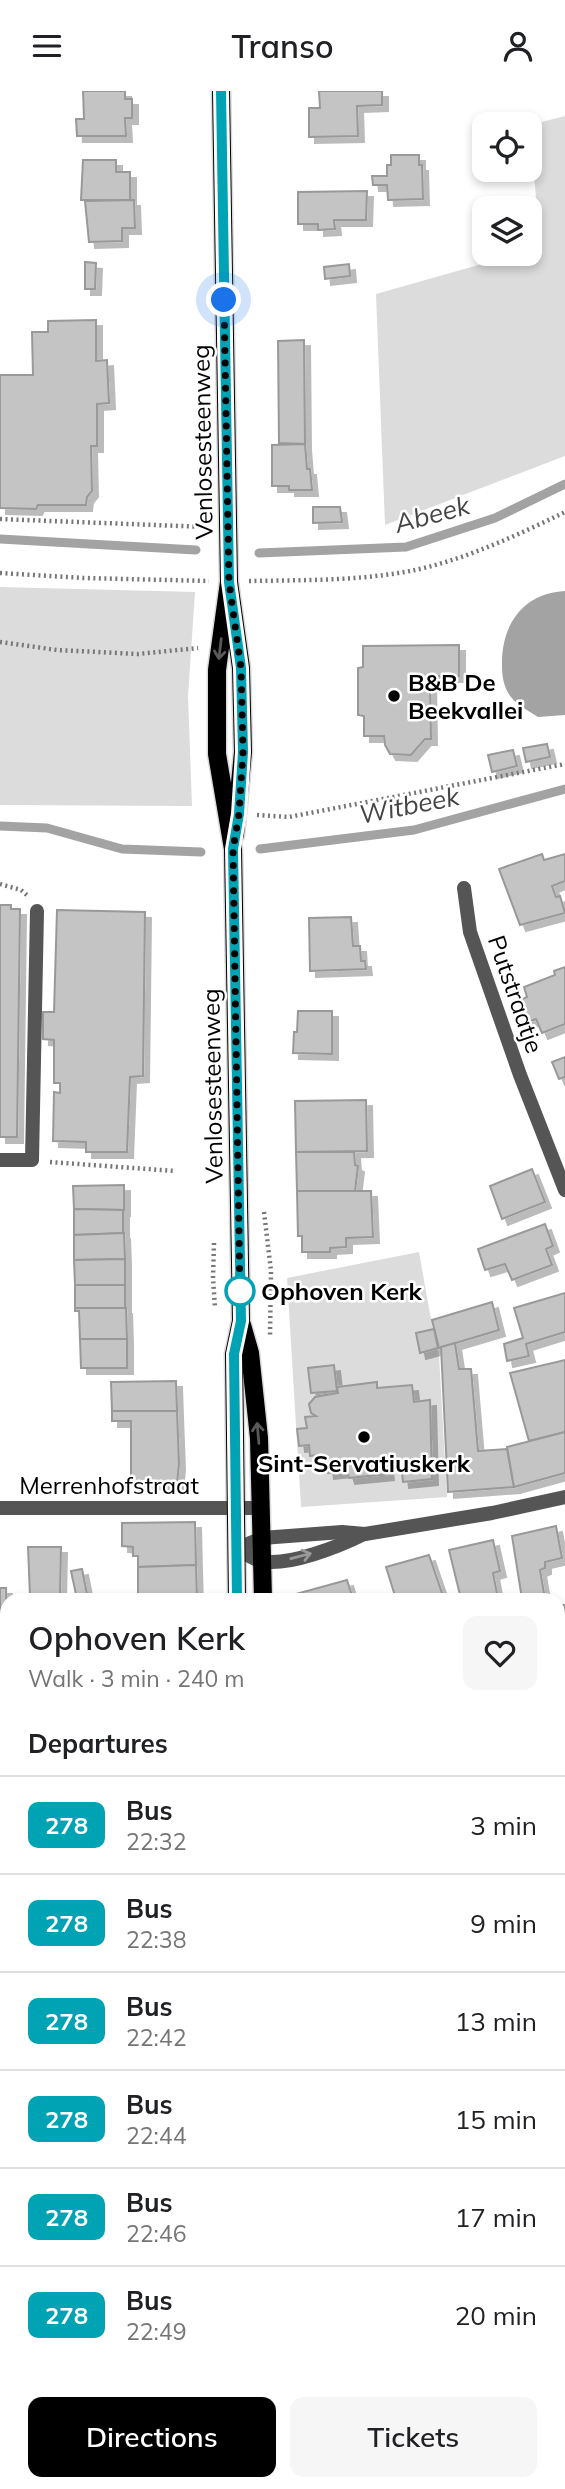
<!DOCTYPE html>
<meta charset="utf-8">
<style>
:root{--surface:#fff;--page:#f6f6f6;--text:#202124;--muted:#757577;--line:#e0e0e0;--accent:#000}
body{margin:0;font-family:Mulish,sans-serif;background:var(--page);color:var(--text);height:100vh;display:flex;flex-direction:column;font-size:26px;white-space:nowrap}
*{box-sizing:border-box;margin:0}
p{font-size:23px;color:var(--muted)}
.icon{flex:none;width:38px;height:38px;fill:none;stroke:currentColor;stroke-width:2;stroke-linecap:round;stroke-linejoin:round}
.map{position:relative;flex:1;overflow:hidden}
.details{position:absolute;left:0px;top:1502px;width:565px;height:898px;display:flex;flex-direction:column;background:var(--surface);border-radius:21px 21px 0 0;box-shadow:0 4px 10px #0003}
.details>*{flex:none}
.badge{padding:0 14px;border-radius:10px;font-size:24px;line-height:46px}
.buttons{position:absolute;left:472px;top:21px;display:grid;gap:14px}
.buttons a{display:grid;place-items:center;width:70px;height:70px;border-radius:14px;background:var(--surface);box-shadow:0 4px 10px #0003;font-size:35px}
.you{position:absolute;width:35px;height:35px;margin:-18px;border:5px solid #fff;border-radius:50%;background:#1a73e8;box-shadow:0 0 0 10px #1a73e833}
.map>.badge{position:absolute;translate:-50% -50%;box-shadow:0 0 0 4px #fff}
h2{padding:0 28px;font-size:26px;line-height:63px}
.round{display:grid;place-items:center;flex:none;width:74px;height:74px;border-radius:14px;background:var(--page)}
.headline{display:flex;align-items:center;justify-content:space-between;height:119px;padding:0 28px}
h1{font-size:33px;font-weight:600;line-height:52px}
.cta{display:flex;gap:14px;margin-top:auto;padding:14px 28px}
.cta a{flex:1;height:80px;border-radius:14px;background:var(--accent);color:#fff;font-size:28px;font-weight:600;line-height:80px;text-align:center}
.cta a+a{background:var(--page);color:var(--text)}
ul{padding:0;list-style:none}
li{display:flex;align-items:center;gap:21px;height:98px;padding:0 28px;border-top:2px solid var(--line)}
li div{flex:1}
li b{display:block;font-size:26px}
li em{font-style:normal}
li .badge{min-width:77px;font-weight:700;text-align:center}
header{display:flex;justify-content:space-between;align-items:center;height:91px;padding:0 28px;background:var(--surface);font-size:32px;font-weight:600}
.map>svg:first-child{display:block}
</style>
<header><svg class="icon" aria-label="menu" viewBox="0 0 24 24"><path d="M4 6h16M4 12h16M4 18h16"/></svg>Transo<svg class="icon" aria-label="person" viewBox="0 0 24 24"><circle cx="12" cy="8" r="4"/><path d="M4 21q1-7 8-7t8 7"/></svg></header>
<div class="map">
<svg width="565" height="2398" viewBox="0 0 565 2398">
<defs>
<filter id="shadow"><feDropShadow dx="6" dy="6" stdDeviation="0" flood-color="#0004"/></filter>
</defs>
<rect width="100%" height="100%" fill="#fff"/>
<g fill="#dcdcdc">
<polygon points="565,25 565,365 385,434 376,203 517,163 530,163 530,159 540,156 530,34"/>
<polygon points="0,496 195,501 188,605 192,715 0,714"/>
<polygon points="419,1161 430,1223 439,1264 447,1406 301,1416 287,1187"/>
</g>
<path fill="#a3a3a3" d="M565 500V624L538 626C529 620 517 614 511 606 504 598 502 585 502 575 501 534 523 502 565 500Z"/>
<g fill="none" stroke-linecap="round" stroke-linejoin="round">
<g stroke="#a3a3a3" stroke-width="9">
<polyline points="0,448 196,459"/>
<polyline points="259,462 406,456 495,427 565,393"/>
<polyline points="0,735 47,737 122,758 201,761"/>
<polyline points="260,758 414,739 565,698"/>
</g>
</g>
<g fill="#c4c4c4" stroke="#999" stroke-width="2" filter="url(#shadow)">
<polygon points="83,0 125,0 125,8 132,8 132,27 125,27 126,45 77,45 76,28 84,28"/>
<polygon points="319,0 382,0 382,14 357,15 358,45 309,46 309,17 320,17"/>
<polygon points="391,64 419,64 419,74 422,74 423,108 388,109 387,94 373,94 372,85 387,85 387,74 391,74"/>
<polygon points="83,69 116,69 116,81 130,81 130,109 81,109"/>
<polygon points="367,100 366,129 334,129 335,138 318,139 318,133 298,133 298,101"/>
<polygon points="134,109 135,137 122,137 122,150 89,151 85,110"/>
<polygon points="85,171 96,172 95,198 85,198"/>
<polygon points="349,173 350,185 325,188 324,176"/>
<polygon points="96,229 96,270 107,269 109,312 97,313 97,355 91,355 92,400 87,406 86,414 38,414 36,418 0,417 0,284 33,284 32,241 48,241 48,230"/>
<polygon points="304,249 305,353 279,352 278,250"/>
<polygon points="305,353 307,378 310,378 312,399 289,399 289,395 272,395 272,354"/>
<polygon points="313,416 340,416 342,431 313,432"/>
<polygon points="459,554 459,585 430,585 431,648 425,648 411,664 390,663 385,654 384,645 364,645 364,625 358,624 358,577 363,576 363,555"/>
<polygon points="547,653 550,666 526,671 523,657"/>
<polygon points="513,659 517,675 492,681 488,664"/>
<polygon points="542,763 544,769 565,763 565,790 552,795 556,806 560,805 565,822 520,834 499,778"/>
<polygon points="0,814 11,814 11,818 20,818 17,1046 0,1046"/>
<polygon points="57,819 145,821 143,985 130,986 127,1061 86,1061 86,1051 53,1050 54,1001 60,1002 60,992 54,992 54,949 43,948 43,921 54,921"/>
<polygon points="351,826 353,855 360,855 361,870 365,870 366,878 310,880 309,827"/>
<polygon points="565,876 565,933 542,942 536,928 527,931 518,910 527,906 524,896 555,884 554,880"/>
<polygon points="298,920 332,920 332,963 293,962 294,941 297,941"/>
<polygon points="565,966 565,986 559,988 552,971"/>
<polygon points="366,1009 367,1060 296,1061 295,1010"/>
<polygon points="296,1061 354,1061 355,1074 358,1075 355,1100 297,1100"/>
<polygon points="532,1078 545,1111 502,1128 490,1095"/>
<polygon points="124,1094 124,1119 74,1118 73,1095"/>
<polygon points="297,1100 371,1100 373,1146 346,1147 346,1156 330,1157 330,1161 302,1161 302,1145 298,1145"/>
<polygon points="74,1118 123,1119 123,1142 74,1144"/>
<polygon points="545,1133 553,1155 546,1158 552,1174 512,1189 505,1173 485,1179 478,1158"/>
<polygon points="124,1142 125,1168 74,1169 74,1144"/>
<polygon points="125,1168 125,1194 75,1194 74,1169"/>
<rect x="75" y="1194" width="50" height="23"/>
<polygon points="565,1202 565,1241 526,1253 529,1265 507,1270 504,1253 523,1247 514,1217"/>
<polygon points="492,1211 499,1239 439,1257 432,1229"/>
<polygon points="75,1217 126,1217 127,1248 80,1248 79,1220 75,1220"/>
<polygon points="434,1238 438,1257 420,1262 416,1242"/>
<polygon points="80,1248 127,1248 127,1277 81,1277"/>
<polygon points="455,1252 459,1278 471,1278 478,1360 507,1358 514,1396 448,1401 441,1256"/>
<polygon points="565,1269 565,1341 529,1350 510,1282"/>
<polygon points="334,1274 337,1300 311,1302 308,1277"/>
<polygon points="176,1290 177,1320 112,1320 111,1291"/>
<polygon points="377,1291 377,1297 412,1294 414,1311 430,1309 432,1388 403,1391 401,1373 387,1375 388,1383 349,1387 347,1380 328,1382 326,1367 322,1369 319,1364 310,1365 309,1354 299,1355 297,1338 307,1337 305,1326 316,1325 311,1322 309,1313 315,1306 338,1302 337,1296"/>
<polygon points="112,1320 177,1320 179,1373 177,1392 131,1393 131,1330 112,1330"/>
<polygon points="565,1341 565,1382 514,1396 507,1356"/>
<polygon points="195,1431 196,1474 138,1476 138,1465 133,1465 133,1456 122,1455 122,1432"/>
<polygon points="556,1435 562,1467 545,1471 545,1477 540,1479 545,1508 522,1508 512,1445"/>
<polygon points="493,1449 500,1480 493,1482 498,1508 461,1508 449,1459"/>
<polygon points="28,1456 61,1456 60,1504 30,1505"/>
<polygon points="429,1464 444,1508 396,1508 386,1476"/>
<polygon points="196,1474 197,1508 116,1508 116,1505 138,1504 138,1476"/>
<polygon points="82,1478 88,1508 77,1508 71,1480"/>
<polygon points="347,1489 353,1508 285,1508 285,1506"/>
<polygon points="0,1497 6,1497 7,1530 0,1531"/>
<polygon points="558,1514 565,1514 565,1537 558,1538"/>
<polygon points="7,1644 7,1695 0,1696 0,1645"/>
<polygon points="7,2200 7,2367 0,2368 0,2201"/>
<polygon points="0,2377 7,2377 7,2392 20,2392 20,2396 1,2397"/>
<rect x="414" y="2392" width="49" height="6"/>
</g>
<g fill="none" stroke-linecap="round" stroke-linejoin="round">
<g stroke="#dbdbdb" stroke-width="21">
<g id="primary">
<polyline points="221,0 229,491 241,577 243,661 235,744"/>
<polyline points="229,491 217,579 217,663 233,758 241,1230 234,1263 237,1508"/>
<polyline points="242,1234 250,1262 259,1347 263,1508"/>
<polyline points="297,2392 298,2398"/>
</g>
</g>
<g stroke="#777" stroke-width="4.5" stroke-dasharray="2 3.5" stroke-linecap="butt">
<polyline points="0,428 206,436"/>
<polyline points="0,482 84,487 209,490"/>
<path d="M249 490C302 489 357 490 410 480 462 470 518 444 565 421"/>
<polyline points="0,551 57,559 138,563 198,557"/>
<polyline points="257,724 289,726 565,673"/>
<polyline points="0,793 21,799 28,805"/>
<polyline points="50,1071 175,1080"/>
<polyline points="264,1121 271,1180 270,1245"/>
<polyline points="214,1152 213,1187 215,1217"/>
<polyline points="268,2392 268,2398"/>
<polyline points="329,2392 330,2398"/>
</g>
<g stroke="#555" stroke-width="14">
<polyline points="464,797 470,841 520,984 565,1099"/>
<polyline points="0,1069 32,1069 37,820"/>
<polyline points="0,1417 260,1417"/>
<polyline points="236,1458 262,1447 342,1441 365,1443 492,1422 565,1406"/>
<path d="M236 1458C244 1462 253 1468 261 1470 288 1476 340 1455 364 1443"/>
<polyline points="0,1752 7,1750"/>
</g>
<use href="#primary" stroke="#000" stroke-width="18"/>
</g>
<defs><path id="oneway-shaft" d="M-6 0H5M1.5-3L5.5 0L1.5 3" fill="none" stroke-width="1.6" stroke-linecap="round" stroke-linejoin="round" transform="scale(1.75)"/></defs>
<g stroke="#595959">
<use href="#oneway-shaft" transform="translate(220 558) rotate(97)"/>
<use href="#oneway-shaft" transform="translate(258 1342) rotate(-95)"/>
</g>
<use stroke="#999" href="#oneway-shaft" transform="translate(301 1465) rotate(-15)"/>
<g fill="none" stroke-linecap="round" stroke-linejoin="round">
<g stroke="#fff" stroke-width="16">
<polyline id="line" points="221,0 229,491 241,577 243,661 239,723 233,758 241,1230 234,1263 237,1508"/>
</g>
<use href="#line" stroke="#00a3b4" stroke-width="10"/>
<polyline stroke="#000" stroke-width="7" stroke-dasharray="0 12.6" points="224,209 229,491 241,577 243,661 239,723 233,758 240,1205 240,1200"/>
</g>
<g fill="#000" stroke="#fff" stroke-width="2.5">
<circle cx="394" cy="605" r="7"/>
<circle cx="364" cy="1346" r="7"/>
</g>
<circle fill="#fff" stroke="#00a3b4" stroke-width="3.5" cx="240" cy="1200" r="14"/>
<g text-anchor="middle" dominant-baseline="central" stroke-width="5" stroke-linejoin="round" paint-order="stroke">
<g font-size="24" fill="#000" stroke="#fff">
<text transform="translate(202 351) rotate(-91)">Venlosesteenweg</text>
<text transform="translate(516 903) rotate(71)">Putstraatje</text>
<text transform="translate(212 995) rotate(-91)">Venlosesteenweg</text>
<text x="109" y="1394">Merrenhofstraat</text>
</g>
<g font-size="24" font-weight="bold" fill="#000" stroke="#fff" text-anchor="start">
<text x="408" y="591">B&amp;B De<tspan x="408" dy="28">Beekvallei</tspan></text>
<text x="364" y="1372" text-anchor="middle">Sint-Servatiuskerk</text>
</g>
<g font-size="24" font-weight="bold" fill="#000" stroke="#fff" text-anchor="start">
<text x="261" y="1200">Ophoven Kerk</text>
</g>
<g font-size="26" font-style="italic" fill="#444" stroke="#fff">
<text transform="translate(432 423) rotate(-15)">Abeek</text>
<text transform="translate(409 714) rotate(-11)">Witbeek</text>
</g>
</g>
</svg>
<div class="buttons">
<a><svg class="icon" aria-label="locate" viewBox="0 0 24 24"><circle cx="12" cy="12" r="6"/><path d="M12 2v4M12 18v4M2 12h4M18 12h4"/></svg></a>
<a><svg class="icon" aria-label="layers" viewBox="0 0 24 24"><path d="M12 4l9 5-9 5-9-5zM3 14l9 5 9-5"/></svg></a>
</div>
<div class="you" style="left:224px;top:209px"></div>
<section class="details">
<div class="headline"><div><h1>Ophoven Kerk</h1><p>Walk · 3 min · 240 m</p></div><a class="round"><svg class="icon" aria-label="heart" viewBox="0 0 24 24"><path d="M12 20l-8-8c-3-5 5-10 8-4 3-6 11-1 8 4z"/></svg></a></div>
<h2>Departures</h2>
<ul>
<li><span class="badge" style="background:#00a3b4;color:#fff">278</span><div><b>Bus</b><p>22:32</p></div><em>3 min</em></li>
<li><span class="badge" style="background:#00a3b4;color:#fff">278</span><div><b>Bus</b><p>22:38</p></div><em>9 min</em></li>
<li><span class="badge" style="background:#00a3b4;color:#fff">278</span><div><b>Bus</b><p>22:42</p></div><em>13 min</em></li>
<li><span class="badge" style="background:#00a3b4;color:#fff">278</span><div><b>Bus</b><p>22:44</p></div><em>15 min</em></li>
<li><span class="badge" style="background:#00a3b4;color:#fff">278</span><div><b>Bus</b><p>22:46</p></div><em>17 min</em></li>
<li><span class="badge" style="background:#00a3b4;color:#fff">278</span><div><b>Bus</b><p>22:49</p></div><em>20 min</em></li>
</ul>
<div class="cta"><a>Directions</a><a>Tickets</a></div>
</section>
</div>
